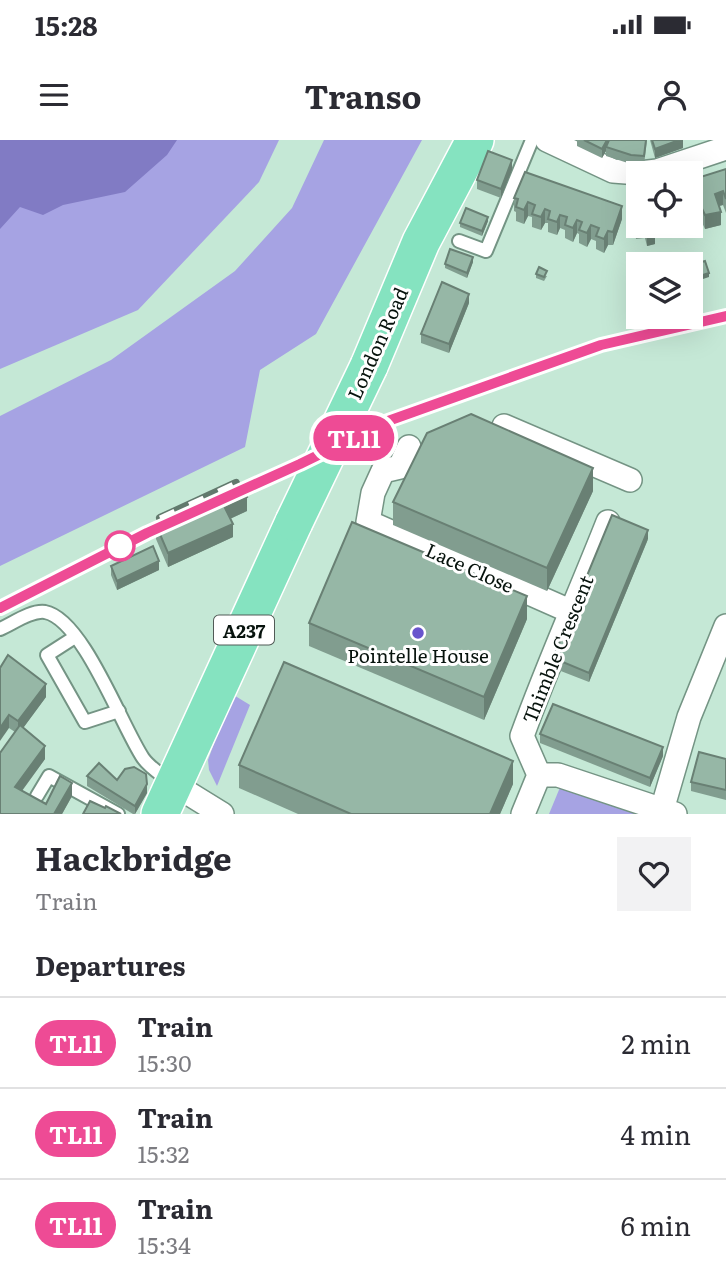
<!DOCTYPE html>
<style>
:root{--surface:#fff;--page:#f2f2f3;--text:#2b2b33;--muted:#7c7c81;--line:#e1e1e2}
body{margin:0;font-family:Literata,serif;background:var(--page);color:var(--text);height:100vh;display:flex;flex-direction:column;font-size:26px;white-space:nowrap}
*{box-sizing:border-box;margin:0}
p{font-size:23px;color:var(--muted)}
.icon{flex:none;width:38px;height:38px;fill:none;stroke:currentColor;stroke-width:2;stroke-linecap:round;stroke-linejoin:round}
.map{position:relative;height:674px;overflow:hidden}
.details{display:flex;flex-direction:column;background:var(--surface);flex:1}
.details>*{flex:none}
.badge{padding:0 14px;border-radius:23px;font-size:24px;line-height:46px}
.fabs{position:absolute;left:626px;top:21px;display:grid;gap:14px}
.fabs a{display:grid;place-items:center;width:77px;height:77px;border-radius:0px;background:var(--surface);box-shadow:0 7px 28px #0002;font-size:35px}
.map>.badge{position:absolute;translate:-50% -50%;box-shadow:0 0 0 4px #fff}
h2{padding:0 35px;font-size:26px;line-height:63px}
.round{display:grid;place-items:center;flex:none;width:74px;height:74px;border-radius:0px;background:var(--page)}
.head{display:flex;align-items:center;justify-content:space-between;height:119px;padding:0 35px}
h1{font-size:33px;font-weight:700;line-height:52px}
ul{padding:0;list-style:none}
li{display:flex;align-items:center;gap:21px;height:91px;padding:0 35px;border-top:2px solid var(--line)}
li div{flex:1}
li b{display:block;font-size:26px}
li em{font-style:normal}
li .badge{min-width:77px;font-weight:700;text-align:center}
.status{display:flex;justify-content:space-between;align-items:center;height:49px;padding:0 35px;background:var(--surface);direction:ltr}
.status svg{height:19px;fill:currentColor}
header{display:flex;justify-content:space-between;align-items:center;height:91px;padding:0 35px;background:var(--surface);font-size:32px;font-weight:700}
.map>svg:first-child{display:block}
</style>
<div class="status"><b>15:28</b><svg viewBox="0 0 49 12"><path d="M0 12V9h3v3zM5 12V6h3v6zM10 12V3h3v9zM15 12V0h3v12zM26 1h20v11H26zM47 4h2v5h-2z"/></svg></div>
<header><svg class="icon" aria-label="menu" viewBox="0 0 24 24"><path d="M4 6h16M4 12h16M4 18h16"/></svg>Transo<svg class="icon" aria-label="person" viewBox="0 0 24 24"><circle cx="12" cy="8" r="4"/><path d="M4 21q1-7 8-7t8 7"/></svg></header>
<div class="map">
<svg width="726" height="674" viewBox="0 0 726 674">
<rect width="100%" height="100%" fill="#c5e8d6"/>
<g fill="#a6a3e3">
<polygon points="0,0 279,0 259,42 138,170 0,229"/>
<polygon points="324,0 422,0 316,194 260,230 245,307 0,426 0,276 111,220 235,131 292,68"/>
<polygon points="232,554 250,565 217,646 209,630 208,620"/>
<polygon points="561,645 653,674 549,674"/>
</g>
<polygon fill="#817bc4" points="0,0 177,0 167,15 125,52 63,65 43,75 20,67 0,89"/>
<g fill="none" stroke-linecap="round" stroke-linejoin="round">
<g stroke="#749484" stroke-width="16">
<g id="lane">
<polyline points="459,101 486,111 532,0"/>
<path d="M0 489C12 484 31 470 45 472 83 479 122 587 143 618 150 628 162 635 171 642"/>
<polyline points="75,497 47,515 85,582 119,571"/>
<polyline points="37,656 49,636 118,674"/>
</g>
</g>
<g stroke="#749484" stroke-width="26">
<g id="street">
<polyline points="547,0 613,31 639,33"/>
<polyline points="640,33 657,31 726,8"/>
<polyline points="504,286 630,340"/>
<polyline points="409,307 400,327 383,331 373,353 368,382 572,472"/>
<polyline points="539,635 558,635 675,674"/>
<polyline points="175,645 222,674"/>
<polyline points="662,670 689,577 726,486"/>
<path d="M523 674 539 635 522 596C548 524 580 453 608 382"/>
</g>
</g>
<g stroke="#fff" stroke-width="40">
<g id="primary">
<polyline points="369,226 421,102 475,0"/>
<polyline points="160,674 294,382"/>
</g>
</g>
<use href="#lane" stroke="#fff" stroke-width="12"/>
<use href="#street" stroke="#fff" stroke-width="23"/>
<use href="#primary" stroke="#85e3c0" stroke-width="37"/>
<g stroke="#62796d" stroke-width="8">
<g id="rail">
<polyline points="227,356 300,325 388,281 601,205 726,176"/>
<polyline points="160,378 236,343"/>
<polyline points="0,468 173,381"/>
</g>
</g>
<use href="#rail" stroke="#fff" stroke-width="5" stroke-dasharray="16" stroke-linecap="butt"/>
<g stroke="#fff" stroke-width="40" stroke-linecap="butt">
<polyline id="primary-bridge" points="294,382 369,226"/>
</g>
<use href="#primary-bridge" stroke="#85e3c0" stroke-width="37"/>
</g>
<g fill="#819d8f">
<polygon points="577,0 647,0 644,25 631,24 606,16 606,11 602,18 577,6"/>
<polygon points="650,0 683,0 683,8 655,18"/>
<polygon points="726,29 726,73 723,65 719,66 721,85 705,89 698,74 691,76 691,40"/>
<polygon points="512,30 501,58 477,49 477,40"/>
<polygon points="628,56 639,86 660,86 654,87 655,104 647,106 645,98 636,99 634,88 629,88"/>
<polygon points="514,58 622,79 613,105 608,105 604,113 596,109 596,101 591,99 587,107 579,103 579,94 577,93 573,102 565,98 565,90 560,88 557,95 548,92 548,83 545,83 541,90 532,87 532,77 528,76 524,84 516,81 516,72 514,71"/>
<polygon points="488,81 482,96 460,87 460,83"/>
<polygon points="473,122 467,138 445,128 445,124"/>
<polygon points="536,134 547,136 544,141 536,138"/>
<polygon points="469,163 449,213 421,203 421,194"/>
<polygon points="593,351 547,451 393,385 393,362"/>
<polygon points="247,371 230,379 233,397 168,427 156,399 156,385"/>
<polygon points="648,399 589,542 553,528 553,518"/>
<polygon points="111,426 159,430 117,450 111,435"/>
<polygon points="527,479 484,580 309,506 309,483"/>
<polygon points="0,528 46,557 23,588 45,619 22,651 46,664 72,656 62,674 0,674 15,592 9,588"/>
<polygon points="540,594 663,616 650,647 540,603"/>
<polygon points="726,619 726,660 691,651 691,642"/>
<polygon points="239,625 513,644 500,674 298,674 239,648"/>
<polygon points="87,636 117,640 147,653 135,674 133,674 87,646"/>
</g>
<g fill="#698074">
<polygon points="606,0 609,0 606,7 606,11 602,18 602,9"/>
<polygon points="679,0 683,0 683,8 655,18 655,9"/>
<polygon points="512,20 512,30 501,58 501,49"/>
<polygon points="723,51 723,65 715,67 715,54"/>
<polygon points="698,60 698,74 691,76 691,62"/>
<polygon points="528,62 528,76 524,84 524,70"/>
<polygon points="622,66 622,79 613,105 613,92"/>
<polygon points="545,69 545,83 541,90 541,77"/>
<polygon points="721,72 721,85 705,89 705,75"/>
<polygon points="560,75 560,88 557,95 557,82"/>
<polygon points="488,77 488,81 482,96 482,91"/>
<polygon points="577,80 577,93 573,102 573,88"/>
<polygon points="591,85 591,99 587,107 587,93"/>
<polygon points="675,86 690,86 690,87 675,91"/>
<polygon points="608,91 608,105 604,113 604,99"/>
<polygon points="655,94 655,104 647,106 647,96"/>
<polygon points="473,117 473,122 467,138 467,133"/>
<polygon points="709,133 709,137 691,143 691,139"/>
<polygon points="469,154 469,163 449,213 449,204"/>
<polygon points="593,328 593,351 547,451 547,428"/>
<polygon points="247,357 247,371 225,381 225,368"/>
<polygon points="233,384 233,397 168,427 168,413"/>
<polygon points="648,390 648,399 589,542 589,533"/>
<polygon points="159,421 159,430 117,450 117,441"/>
<polygon points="527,456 527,479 484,580 484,557"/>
<polygon points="46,544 46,557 18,595 18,581"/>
<polygon points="9,575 9,588 0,601 0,588"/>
<polygon points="45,606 45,619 15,660 15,647"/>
<polygon points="663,607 663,616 650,647 650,638"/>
<polygon points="513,621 513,644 500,674 490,674"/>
<polygon points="72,643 72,656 62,674 54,674"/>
<polygon points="147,644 147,653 135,674 135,666"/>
</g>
<g fill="#96b7a6" stroke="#698074" stroke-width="2">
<polygon points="584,0 607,0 602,9"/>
<polygon points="609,0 646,0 644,16 631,15 606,7"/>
<polygon points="652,0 679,0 655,9"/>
<polygon points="488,11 512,20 501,49 477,40"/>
<polygon points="726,29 726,59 723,51 715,54 721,72 705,75 698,60 691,62 691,40"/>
<polygon points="525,32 622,66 613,92 608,91 604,99 596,96 599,88 591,85 587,93 579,90 582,82 577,80 573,88 565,85 567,77 560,75 557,82 548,79 550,71 545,69 541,77 532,74 535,65 528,62 524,70 516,67 518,59 514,58"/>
<polygon points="628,56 639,56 639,86 654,86 655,94 647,96 645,89 636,90 634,79 629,79"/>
<polygon points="466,68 488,77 482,91 460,83"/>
<polygon points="450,109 473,117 467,133 445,124"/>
<polygon points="705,121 709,133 691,139 691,125"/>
<polygon points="539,127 547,131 544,137 536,134"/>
<polygon points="442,142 469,154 449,204 421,194"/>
<polygon points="471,274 593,328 547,428 393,362 427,293"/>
<polygon points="242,346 247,357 225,368 233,384 168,413 156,385"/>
<polygon points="612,375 648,390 589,533 553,518"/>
<polygon points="352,382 527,456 484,557 309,483"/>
<polygon points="153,406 159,421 117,441 111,426"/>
<polygon points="8,515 46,544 18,581 9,575 0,588 0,528"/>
<polygon points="284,522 513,621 490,674 351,674 239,625"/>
<polygon points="553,564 663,607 650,638 540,594"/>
<polygon points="20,585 45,606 15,647 46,664 60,636 72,643 54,674 0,674 0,613"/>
<polygon points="699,612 726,619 726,650 691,642"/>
<polygon points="99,623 117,640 125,629 134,627 146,634 147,644 135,666 87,636"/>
<polygon points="90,661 105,668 106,666 121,674 83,674"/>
</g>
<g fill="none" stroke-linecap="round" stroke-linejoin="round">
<g stroke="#fff" stroke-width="16">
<polyline id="line" points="0,468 147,393 300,324 388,281 601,205 726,176"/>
</g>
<use href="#line" stroke="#ee4b95" stroke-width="10"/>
</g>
<circle fill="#fff" stroke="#ee4b95" stroke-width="3.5" cx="120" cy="406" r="14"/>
<circle fill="#6854cd" stroke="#fff" stroke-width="2.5" cx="418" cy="493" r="7"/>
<g text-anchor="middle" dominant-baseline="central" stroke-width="6" stroke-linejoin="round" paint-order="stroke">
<rect fill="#fff" stroke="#515a56" stroke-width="2" x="214" y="475.5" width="60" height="29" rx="5"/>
<g font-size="18" font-weight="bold" fill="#07130d">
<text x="244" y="490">A237</text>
</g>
<g font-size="19" fill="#07130d" stroke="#fff">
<text transform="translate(377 203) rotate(-66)">London Road</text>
<text transform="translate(470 427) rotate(24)">Lace Close</text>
<text transform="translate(557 509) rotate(-68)">Thimble Crescent</text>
</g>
<g font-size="19" fill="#07130d" stroke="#fff">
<text x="418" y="515">Pointelle House</text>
</g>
</g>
</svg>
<div class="fabs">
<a><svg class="icon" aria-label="locate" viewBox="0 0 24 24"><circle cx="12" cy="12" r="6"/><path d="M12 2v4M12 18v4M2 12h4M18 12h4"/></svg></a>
<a><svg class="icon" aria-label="layers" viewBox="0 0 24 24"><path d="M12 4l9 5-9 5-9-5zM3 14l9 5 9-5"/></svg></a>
</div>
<b class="badge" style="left:354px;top:298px;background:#ee4b95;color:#fff">TL11</b>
</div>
<section class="details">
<div class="head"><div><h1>Hackbridge</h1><p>Train</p></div><a class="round"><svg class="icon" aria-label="heart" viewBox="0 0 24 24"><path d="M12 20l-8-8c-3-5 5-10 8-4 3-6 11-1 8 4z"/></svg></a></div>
<h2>Departures</h2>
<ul>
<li><span class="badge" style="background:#ee4b95;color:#fff">TL11</span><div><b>Train</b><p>15:30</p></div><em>2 min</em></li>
<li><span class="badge" style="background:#ee4b95;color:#fff">TL11</span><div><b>Train</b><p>15:32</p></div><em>4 min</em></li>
<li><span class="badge" style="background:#ee4b95;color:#fff">TL11</span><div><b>Train</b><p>15:34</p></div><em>6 min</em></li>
</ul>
</section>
